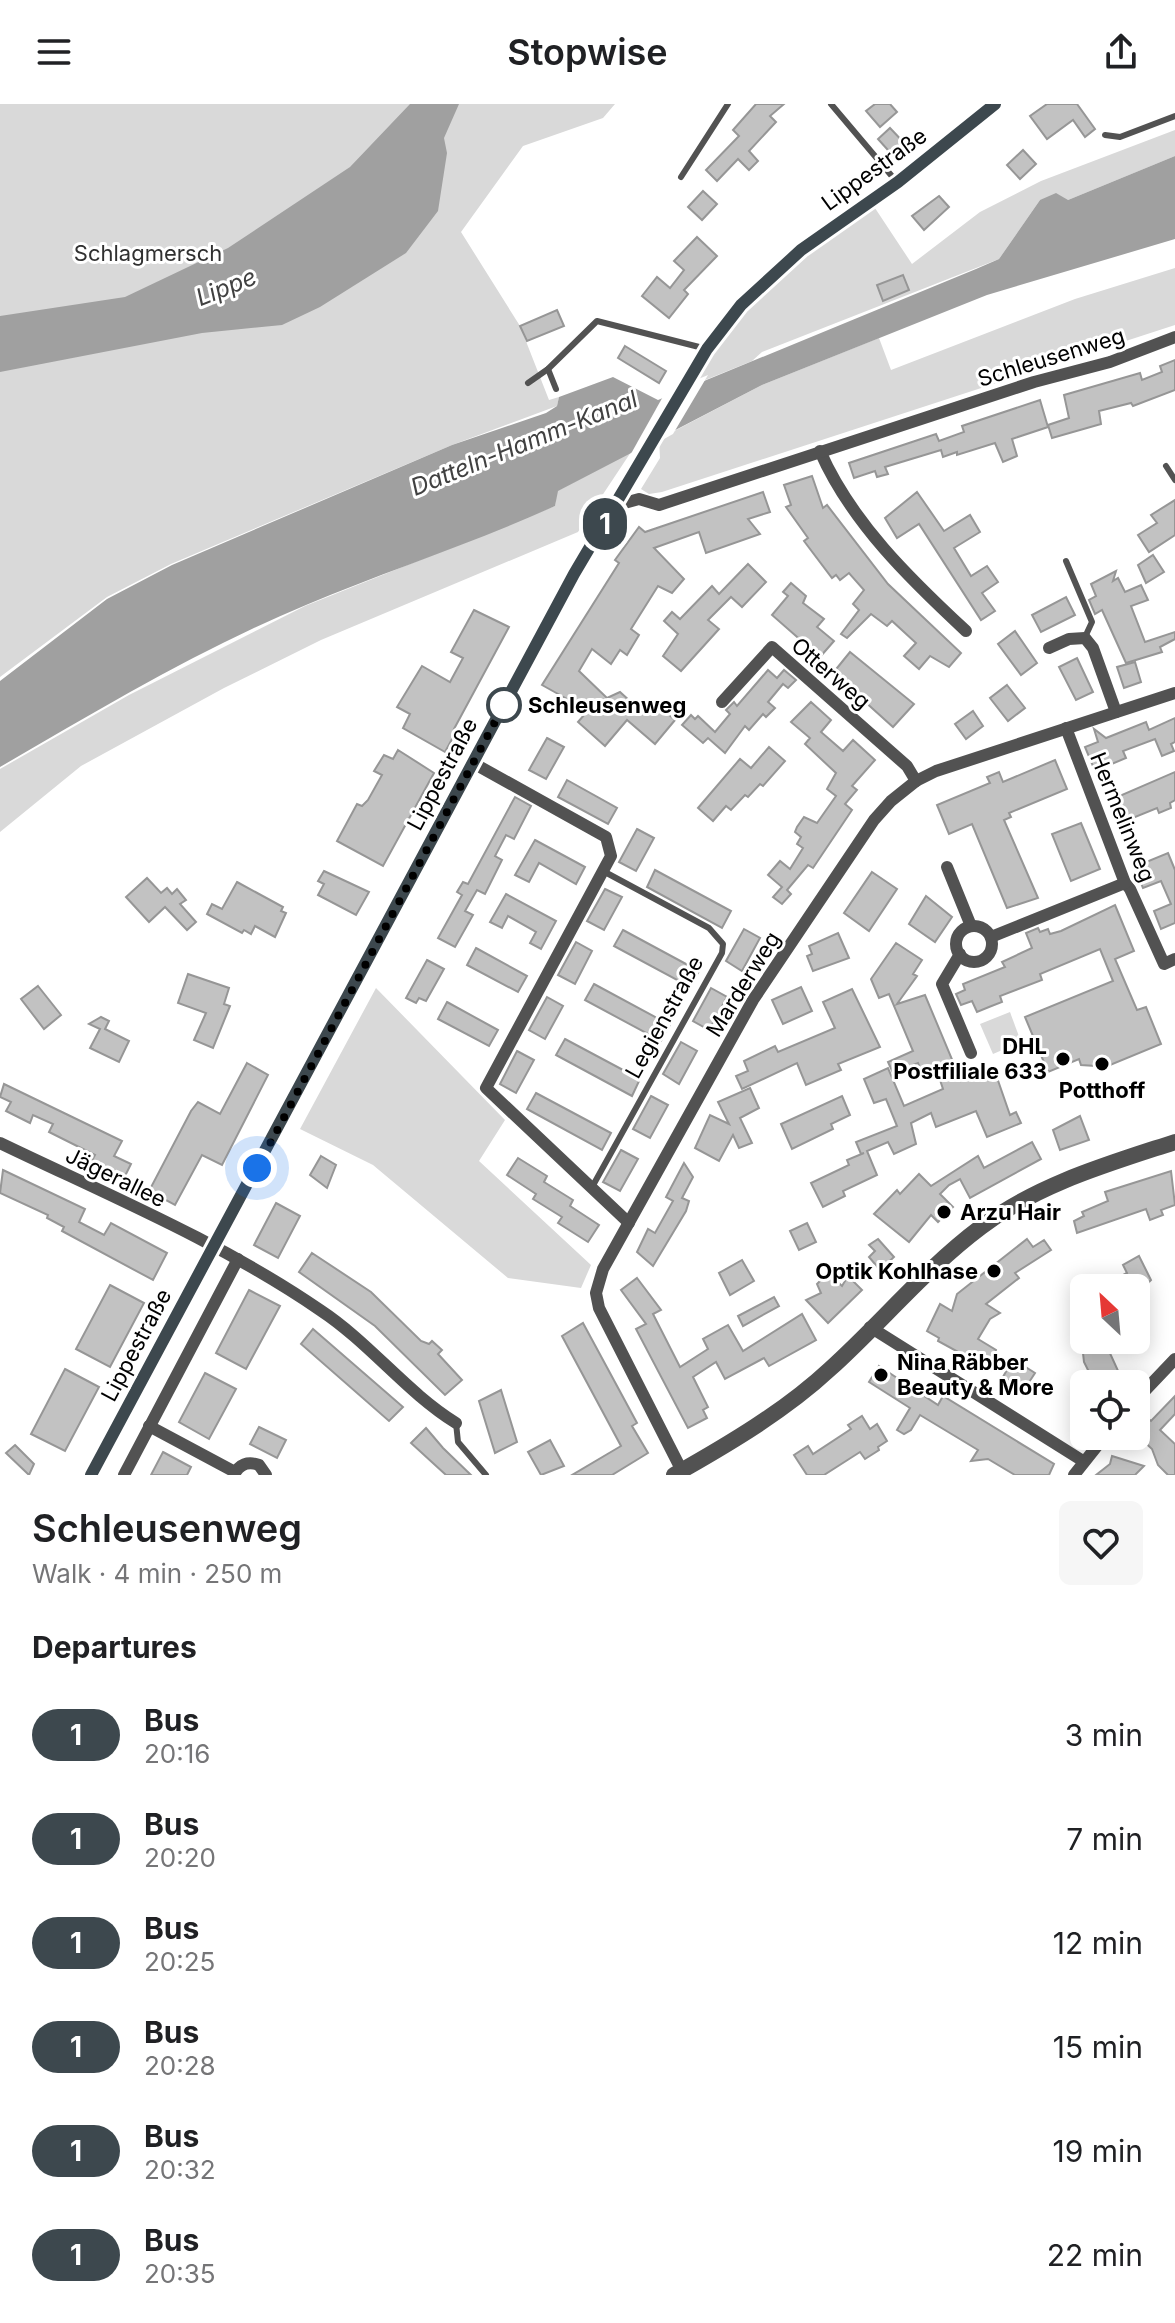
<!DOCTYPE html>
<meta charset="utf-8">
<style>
:root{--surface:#fff;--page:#f6f6f6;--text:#202124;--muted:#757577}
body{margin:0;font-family:Inter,sans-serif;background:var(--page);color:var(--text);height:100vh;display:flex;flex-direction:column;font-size:30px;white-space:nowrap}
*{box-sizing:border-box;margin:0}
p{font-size:26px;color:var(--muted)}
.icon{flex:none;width:44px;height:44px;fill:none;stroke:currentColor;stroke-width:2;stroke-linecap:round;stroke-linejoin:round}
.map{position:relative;height:1371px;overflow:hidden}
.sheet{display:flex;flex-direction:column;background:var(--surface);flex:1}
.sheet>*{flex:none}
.badge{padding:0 16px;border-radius:26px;font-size:28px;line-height:52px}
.needle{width:52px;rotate:334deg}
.controls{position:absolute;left:1070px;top:1170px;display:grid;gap:16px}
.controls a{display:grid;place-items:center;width:80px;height:80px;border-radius:12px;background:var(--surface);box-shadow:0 4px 20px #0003;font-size:40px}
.you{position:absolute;width:40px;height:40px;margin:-20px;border:6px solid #fff;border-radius:50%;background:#1a73e8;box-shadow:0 0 0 12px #1a73e833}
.map>.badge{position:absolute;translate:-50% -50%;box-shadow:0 0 0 4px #fff}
h2{padding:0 32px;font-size:30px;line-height:72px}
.round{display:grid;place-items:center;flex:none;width:84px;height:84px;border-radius:12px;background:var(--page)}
.overview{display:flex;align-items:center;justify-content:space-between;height:136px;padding:0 32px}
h1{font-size:38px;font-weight:600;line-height:60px}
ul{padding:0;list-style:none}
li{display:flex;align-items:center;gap:24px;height:104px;padding:0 32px}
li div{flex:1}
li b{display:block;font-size:30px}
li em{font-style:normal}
li .badge{min-width:88px;font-weight:700;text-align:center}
header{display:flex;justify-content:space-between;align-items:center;height:104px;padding:0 32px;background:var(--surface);font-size:36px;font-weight:600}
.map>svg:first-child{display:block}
</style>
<header><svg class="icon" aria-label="menu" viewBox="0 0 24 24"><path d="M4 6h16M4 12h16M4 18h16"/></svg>Stopwise<svg class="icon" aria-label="share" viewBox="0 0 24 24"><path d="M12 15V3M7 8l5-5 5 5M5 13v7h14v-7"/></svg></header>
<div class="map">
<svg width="1175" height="1371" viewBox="0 0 1175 1371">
<rect width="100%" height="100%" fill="#fff"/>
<g fill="#d9d9d9">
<polygon points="0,0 615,0 603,14 523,42 461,128 520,222 549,296 559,293 557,302 452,341 171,460 107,493 0,573"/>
<polygon points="1175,26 1175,52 1068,96 1040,96 999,155 762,248 752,257 688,283 750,196 871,98 912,160 980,108 1041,77"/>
<polygon points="1175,164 1175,221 662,388 649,390 641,385 660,354 659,335 762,281 879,234 891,266 1075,195"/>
<polygon points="631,348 578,428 321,536 224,584 81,662 0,728 0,665 129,591 305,502 555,402 557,387"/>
<polygon points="376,884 505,1016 479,1057 591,1161 581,1184 508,1174 373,1061 300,1025"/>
<polygon points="1010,908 1021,938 993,950 980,920"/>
</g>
<g fill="#a0a0a0">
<polygon points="410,0 459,0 444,34 447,49 438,107 406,149 320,203 282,221 202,229 0,268 0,212 125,193 228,144 350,63"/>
<path d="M1175 52V135L987 191 762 281 558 387 555 402C474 439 389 466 306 501 200 545 100 605 0 663V577L107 495 172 461 452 341 546 309 557 302 559 293 613 273 658 296 976 165 999 155 1040 96 1056 89 1068 96Z"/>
</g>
<polygon fill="#fff" points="708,271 673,330 628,355 665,289"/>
<g fill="#c2c2c2" stroke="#969696" stroke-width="2">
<polygon points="756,0 784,0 770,12 776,18 749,47 758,57 749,66 738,55 717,77 706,66 739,32 733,26"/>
<polygon points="875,0 890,0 897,8 880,23 866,7"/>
<polygon points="1047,0 1077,0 1095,25 1085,33 1073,16 1047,35 1030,12"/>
<polygon points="890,24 908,43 896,55 878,35"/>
<polygon points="1023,46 1036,60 1020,75 1007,61"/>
<polygon points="703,87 717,100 702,116 688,103"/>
<polygon points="939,92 949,103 924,126 912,112"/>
<polygon points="697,133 717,152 684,186 688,190 669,214 642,192 657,173 670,184 684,166 674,157"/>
<polygon points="903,171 909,186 883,197 877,181"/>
<polygon points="557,206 564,222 527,237 520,222"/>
<polygon points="625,242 666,267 659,279 618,254"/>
<polygon points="1175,256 1175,286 1133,302 1131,299 1099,307 1101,320 1052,334 1048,321 1069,314 1064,291 1140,269 1142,276 1162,268 1160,262"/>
<polygon points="1040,296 1048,323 1012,335 1017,352 1003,358 995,339 957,351 957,348 943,353 941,346 885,363 888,370 877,373 875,367 854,374 849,359 936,330 939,337 964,328 962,322"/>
<polygon points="812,372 823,404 827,401 888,480 961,549 949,563 930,552 919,565 904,552 916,539 892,517 887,522 871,510 847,534 841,530 859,506 853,500 864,486 849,469 840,476 836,471 832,474 804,437 808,434 786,403 791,401 784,381"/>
<polygon points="763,388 770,408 748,415 760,430 706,449 699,428 654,444 684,475 672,489 658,482 631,525 639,531 627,551 620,546 611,560 592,545 579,567 607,594 620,588 642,608 646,602 656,610 661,604 675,616 655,640 627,616 605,642 578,618 585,610 576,600 542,581 619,459 615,456 639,423 645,428"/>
<polygon points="917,388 944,427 970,411 980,428 954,444 971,472 987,462 998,478 982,489 995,507 981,516 919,420 897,434 885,414"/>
<polygon points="1175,396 1175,431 1149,448 1138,431 1157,419 1151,411"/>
<polygon points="1153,451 1164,468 1146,479 1138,461"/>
<polygon points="748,460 766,478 742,503 731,493 708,516 719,525 681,567 663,552 678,530 664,517 672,508 680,515 712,482 719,490"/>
<polygon points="1116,467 1113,477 1118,474 1125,488 1141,481 1148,496 1131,502 1145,538 1175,528 1175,535 1160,543 1162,548 1126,559 1102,506 1095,510 1089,496 1096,492 1091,480"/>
<polygon points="791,479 806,492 803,499 824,515 817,523 834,537 820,553 772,511 788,492 783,488"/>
<polygon points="1066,493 1075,511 1041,528 1032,511"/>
<polygon points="474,506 509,523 454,625 457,626 445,648 403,624 410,610 397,603 422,562 450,578 463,554 451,548"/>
<polygon points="1015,527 1037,559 1021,571 998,540"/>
<polygon points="850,548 914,600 893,623 833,569"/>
<polygon points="1077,554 1093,588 1076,596 1059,563"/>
<polygon points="1135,558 1141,578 1124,584 1117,563"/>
<polygon points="768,566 777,574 784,566 796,576 788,584 783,580 768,598 775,604 766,613 763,610 749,626 745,622 725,649 708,634 703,639 682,621 691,611 695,615 698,612 715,628 730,610 726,606 734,598 737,602"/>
<polygon points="1007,581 1025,604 1008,617 990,594"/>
<polygon points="811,598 831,616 821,628 843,647 853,636 875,656 852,682 857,686 845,700 852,706 813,764 808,761 787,786 791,790 782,800 773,793 782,783 768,771 780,757 790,765 803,744 797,740 801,733 795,728 797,723 804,713 817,719 836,692 827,685 836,669 805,640 810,634 791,618"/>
<polygon points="973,607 983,622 966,635 955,620"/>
<polygon points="1175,614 1175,638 1171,640 1174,647 1162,652 1155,635 1123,647 1126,654 1095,667 1085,643 1098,638 1094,625 1106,634 1146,618 1149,626"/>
<polygon points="547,634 564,643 546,675 529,666"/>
<polygon points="769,643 785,657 763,682 760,680 748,693 745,691 731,706 726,702 713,717 698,704 740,655 751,664"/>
<polygon points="398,646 434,669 383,762 337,737 357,700 362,702 368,696 382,671 374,667 384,651 393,655"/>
<polygon points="1055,656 1067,685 1009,709 1011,713 1004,716 1038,794 1007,804 972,720 949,730 937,701 990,679 987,673 999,668 1003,678"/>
<polygon points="1175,668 1175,696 1170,699 1171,704 1159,709 1157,704 1118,720 1108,697"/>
<polygon points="567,676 617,704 608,720 558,693"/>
<polygon points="515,693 531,702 514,735 506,731 495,752 502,756 485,790 477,786 465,807 473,811 455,843 438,834 462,791 457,788 463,778 468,780"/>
<polygon points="1081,719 1100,765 1071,777 1052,730"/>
<polygon points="637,725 654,734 636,767 619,758"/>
<polygon points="535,736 585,763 576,780 539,759 529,778 515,771"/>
<polygon points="1168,749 1175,766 1175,819 1161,825 1154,807 1171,800 1161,777 1143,784 1134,763"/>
<polygon points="655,766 731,807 722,824 647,783"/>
<polygon points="324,767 369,788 356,811 318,791 324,780 318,777"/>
<polygon points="872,768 897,785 869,827 844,809"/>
<polygon points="147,774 161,789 167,784 172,790 177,785 186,796 180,800 196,818 187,826 165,803 149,818 126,793"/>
<polygon points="237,778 283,803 281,807 286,809 275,833 255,822 251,830 244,826 242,829 207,810 212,800 222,805"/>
<polygon points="605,785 622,793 604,826 587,817"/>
<polygon points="506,790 556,817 541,845 530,839 536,828 508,812 502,824 490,818"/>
<polygon points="926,792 952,813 935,838 909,820"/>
<polygon points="1115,801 1134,847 1115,855 1137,906 1146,903 1161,940 1098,966 1096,962 1081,961 1079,955 1048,968 1025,913 1113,877 1100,845 1040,870 1042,876 1000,892 1002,898 989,903 977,908 972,897 961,901 956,890 965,886 963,880 1005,863 1002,858 1032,844 1026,829 1038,824 1040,828 1048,825 1050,830 1061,827"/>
<polygon points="744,825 760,834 742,867 726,857"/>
<polygon points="623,826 699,867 690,883 614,842"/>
<polygon points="838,829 849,854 813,867 807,852 812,850 809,842"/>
<polygon points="576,838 592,847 575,880 558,871"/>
<polygon points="896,839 922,856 913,870 917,872 897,900 925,891 961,977 994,965 1010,1011 1016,1008 1021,1019 987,1033 976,1007 936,1023 931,1009 911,1019 916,1040 894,1050 888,1038 867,1047 877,1071 843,1087 845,1092 823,1103 811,1079 849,1061 847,1056 864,1049 861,1050 856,1038 897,1022 886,995 874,999 864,975 888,964 904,1002 943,985 936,964 922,969 918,959 893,969 888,958 913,947 889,890 879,894 871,875"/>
<polygon points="476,844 527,872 518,888 467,861"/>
<polygon points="427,856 444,865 426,897 419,894 416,899 406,894"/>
<polygon points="188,870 229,884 224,900 230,902 213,944 194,936 206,909 178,899"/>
<polygon points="594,880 670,921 661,937 585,896"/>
<polygon points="38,882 61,911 44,925 21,895"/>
<polygon points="801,883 812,907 783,920 772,896"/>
<polygon points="711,884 727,893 709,926 693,917"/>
<polygon points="852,885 880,943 838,960 841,966 806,981 797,959 742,985 736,972 748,967 744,957 775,942 778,948 835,924 823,898"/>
<polygon points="547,893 563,902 545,935 529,926"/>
<polygon points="447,898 498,926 489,942 438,915"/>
<polygon points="101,913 109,917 105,925 129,937 119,958 90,944 100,925 89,920"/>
<polygon points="565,935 640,975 632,992 556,951"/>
<polygon points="681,938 697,947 679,980 663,970"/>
<polygon points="517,947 534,956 516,989 500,980"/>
<polygon points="247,959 268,971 222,1061 202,1051 175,1101 149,1087 191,1007 198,998 220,1010"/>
<polygon points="4,980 122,1037 114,1052 131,1060 125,1072 91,1058 95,1051 49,1028 53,1020 33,1011 30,1019 6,1007 11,998 0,993"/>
<polygon points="750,984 759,1004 740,1014 752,1039 739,1044 733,1031 719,1057 695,1044 710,1011 729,1020 718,998"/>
<polygon points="536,989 611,1029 602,1046 527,1005"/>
<polygon points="651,992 668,1001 650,1034 633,1025"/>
<polygon points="842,992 850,1011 831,1020 833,1025 792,1045 781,1020"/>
<polygon points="1080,1012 1089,1036 1060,1046 1053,1026"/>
<polygon points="1032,1038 1041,1055 970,1094 960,1075 949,1081 940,1090 953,1103 938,1118 931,1111 909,1138 874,1110 897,1086 900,1090 919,1070 931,1082 978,1052 984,1064"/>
<polygon points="621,1046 638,1055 620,1087 603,1078"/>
<polygon points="321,1052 336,1061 327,1084 310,1071"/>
<polygon points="518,1054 547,1072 544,1078 573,1096 570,1102 599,1121 588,1138 558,1119 562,1113 533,1095 536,1090 507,1071"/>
<polygon points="684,1059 693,1073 682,1094 689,1097 686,1107 653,1162 637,1148 648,1125 655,1129 673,1097 666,1093"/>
<polygon points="3,1066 85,1105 79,1118 104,1131 111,1119 167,1149 153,1176 62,1127 64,1123 47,1114 48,1111 0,1089"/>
<polygon points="1171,1067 1175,1101 1161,1106 1163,1111 1150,1116 1146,1105 1077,1129 1074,1117 1084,1112 1082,1108 1108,1097 1105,1088"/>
<polygon points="276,1099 300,1112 278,1154 254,1141"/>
<polygon points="807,1119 816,1138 799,1146 790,1127"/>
<polygon points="878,1135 894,1153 880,1166 869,1153 875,1147 869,1141"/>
<polygon points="1027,1135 1033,1143 1044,1136 1051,1146 1015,1169 1019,1174 986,1200 1000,1209 990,1215 978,1235 996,1246 991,1266 938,1237 939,1234 927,1227 940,1200 952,1207 957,1190"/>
<polygon points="312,1149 371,1188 421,1237 429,1240 432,1237 442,1246 438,1250 462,1276 445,1291 375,1222 299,1168"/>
<polygon points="1139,1152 1151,1176 1143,1184 1098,1184 1127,1169 1123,1161"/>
<polygon points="742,1156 754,1177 730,1191 719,1169"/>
<polygon points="828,1169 842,1182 848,1172 862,1186 828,1219 806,1196 821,1189 817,1180"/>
<polygon points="637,1174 661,1206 653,1210 680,1263 708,1245 703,1235 728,1221 743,1247 802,1210 816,1236 769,1262 764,1254 725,1275 716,1258 693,1273 708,1303 703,1306 707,1314 688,1324 636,1225 646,1220 621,1186"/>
<polygon points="110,1181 144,1199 110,1263 76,1245"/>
<polygon points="249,1186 280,1202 246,1265 216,1249"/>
<polygon points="774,1193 779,1202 743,1222 738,1212"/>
<polygon points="583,1219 637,1319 632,1322 648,1349 612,1371 572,1371 621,1342 562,1232"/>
<polygon points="313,1225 403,1303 389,1317 301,1240"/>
<polygon points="1089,1236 1104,1236 1124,1280 1095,1280 1084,1258 1083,1249 1093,1244"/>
<polygon points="1013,1255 1035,1269 1024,1286 1003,1273"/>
<polygon points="879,1262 938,1301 943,1292 1054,1360 1049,1371 1015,1371 988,1355 971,1357 978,1346 920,1311 911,1326 904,1330 897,1326 910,1304 869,1278"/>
<polygon points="65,1265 99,1283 65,1347 31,1330"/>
<polygon points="205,1269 236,1285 209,1335 179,1318"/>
<polygon points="501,1286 517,1338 495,1349 479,1297"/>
<polygon points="1175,1292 1175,1310 1160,1326 1175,1340 1175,1371 1168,1371 1158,1361 1152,1345 1136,1330 1136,1320 1144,1311 1151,1317"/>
<polygon points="862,1312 870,1325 877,1320 887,1337 878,1343 879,1346 865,1355 860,1348 824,1371 807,1371 794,1351 808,1342 813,1350 851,1325 848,1321"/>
<polygon points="259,1323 286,1336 277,1354 250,1340"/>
<polygon points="426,1324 443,1344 471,1371 446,1371 411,1339"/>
<polygon points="550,1336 564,1362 541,1371 528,1348"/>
<polygon points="15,1341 34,1360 29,1371 6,1349"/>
<polygon points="163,1348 191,1363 187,1371 151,1371"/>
<polygon points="1112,1352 1144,1362 1135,1371 1096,1371 1110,1360"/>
</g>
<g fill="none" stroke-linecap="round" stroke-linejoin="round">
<g stroke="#525252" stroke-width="6">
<polyline points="831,0 896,77"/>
<polyline points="1105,31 1120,33 1175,12"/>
<polyline points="681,73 728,0"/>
<polyline points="548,265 556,285"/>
<polyline points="528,279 548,265 597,217 707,245"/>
<polyline points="1166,362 1175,376"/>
<polyline points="1066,457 1092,518 1085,533"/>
<polyline points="591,1085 722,849 723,840 709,824 603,767"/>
<polyline points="456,1319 458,1338 486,1371"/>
</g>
<g stroke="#525252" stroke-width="12">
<path d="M820 347C851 418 910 475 966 527"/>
<polyline points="617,401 639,395 659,401 1034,278 1110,258 1175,233"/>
<polyline points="1049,544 1069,535 1085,534 1093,544 1116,608"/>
<polyline points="722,598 772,543 907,662 916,677"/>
<polyline points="1066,624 1125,779 1130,785 1164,860 1175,855"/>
<polyline points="473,659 606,733 611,752 486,984 629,1119"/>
<polyline points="947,763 971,822"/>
<circle cx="974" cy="840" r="18"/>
<polyline points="991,833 1125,779"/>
<polyline points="960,850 942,880 971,949"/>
<path d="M0 1039C108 1091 221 1138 320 1206 370 1239 406 1288 456 1319"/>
<polyline points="870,1223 1083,1357"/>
<polyline points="1136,1296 1175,1255"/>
<polyline points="149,1322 235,1368"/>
<polyline points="682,1367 599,1204 596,1189 603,1165 753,896 874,716 891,697 916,677 936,667 1175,589"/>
<polyline points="124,1371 238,1155"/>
<path d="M234 1371C239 1360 248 1357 259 1361L266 1371"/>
<polyline points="1074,1371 1105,1332"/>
</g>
<path stroke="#525252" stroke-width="16" d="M674 1371C727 1341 785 1307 830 1265 881 1219 925 1165 981 1123 1038 1080 1108 1060 1175 1038"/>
<polyline stroke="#1f1f1f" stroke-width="16" points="91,1371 574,470 707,245 741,201 801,146 898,78 995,0"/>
</g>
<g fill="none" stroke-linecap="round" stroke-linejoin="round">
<g stroke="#fff" stroke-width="18">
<polyline id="line" points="91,1371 574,470 707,245 741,201 801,146 898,78 995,0"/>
</g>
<use href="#line" stroke="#3d484e" stroke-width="12"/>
<polyline stroke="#000" stroke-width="8" stroke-dasharray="0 14.4" points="257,1064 504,601"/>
</g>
<circle fill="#fff" stroke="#3d484e" stroke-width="4" cx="504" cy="601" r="16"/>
<g fill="#000" stroke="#fff" stroke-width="3">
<circle cx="1063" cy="955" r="8"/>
<circle cx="1102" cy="960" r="8"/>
<circle cx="944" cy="1108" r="8"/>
<circle cx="994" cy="1167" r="8"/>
<circle cx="881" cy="1271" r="8"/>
</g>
<g text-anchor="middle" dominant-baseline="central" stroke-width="6" stroke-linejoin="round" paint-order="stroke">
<g font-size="22" fill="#000" stroke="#fff">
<text transform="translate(874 65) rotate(-36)">Lippestraße</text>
<text transform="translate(1051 253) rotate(-17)">Schleusenweg</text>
<text transform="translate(831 569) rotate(41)">Otterweg</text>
<text transform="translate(442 670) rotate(-62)">Lippestraße</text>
<text transform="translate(1123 713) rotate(68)">Hermelinweg</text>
<text transform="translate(743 880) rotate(-58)">Marderweg</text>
<text transform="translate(664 913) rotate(-61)">Legienstraße</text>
<text transform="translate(116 1073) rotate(26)">Jägerallee</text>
<text transform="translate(136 1241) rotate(-62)">Lippestraße</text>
</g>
<g font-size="22" fill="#303030" stroke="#fff">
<text x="148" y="149">Schlagmersch</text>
</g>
<g font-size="22" font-weight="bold" fill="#000" stroke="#fff" text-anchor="start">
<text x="528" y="601">Schleusenweg</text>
</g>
<g font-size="22" font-weight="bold" fill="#000" stroke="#fff" text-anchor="end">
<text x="1047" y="942">DHL<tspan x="1047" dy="25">Postfiliale 633</tspan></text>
<text x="1102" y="986" text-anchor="middle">Potthoff</text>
<text x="960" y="1108" text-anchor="start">Arzu Hair</text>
<text x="978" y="1167">Optik Kohlhase</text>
<text x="897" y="1258" text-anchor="start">Nina Räbber<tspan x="897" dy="25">Beauty &amp; More</tspan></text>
</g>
<g font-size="24" font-style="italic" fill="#414141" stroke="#fff">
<text transform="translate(226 183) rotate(-22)">Lippe</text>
<text transform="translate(524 339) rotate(-22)">Datteln-Hamm-Kanal</text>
</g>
</g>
</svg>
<div class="controls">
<a><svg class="needle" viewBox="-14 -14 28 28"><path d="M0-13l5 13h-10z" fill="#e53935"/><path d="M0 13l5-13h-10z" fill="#757577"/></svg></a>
<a><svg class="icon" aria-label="locate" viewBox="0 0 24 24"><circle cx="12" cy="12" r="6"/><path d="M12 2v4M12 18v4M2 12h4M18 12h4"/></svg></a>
</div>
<div class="you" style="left:257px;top:1064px"></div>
<b class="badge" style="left:605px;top:420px;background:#3d484e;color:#fff">1</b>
</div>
<section class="sheet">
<div class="overview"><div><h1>Schleusenweg</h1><p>Walk · 4 min · 250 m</p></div><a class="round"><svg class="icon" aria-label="heart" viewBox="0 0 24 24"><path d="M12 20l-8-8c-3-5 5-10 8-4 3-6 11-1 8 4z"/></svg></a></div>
<h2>Departures</h2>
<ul>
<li><span class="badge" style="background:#3d484e;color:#fff">1</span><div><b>Bus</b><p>20:16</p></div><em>3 min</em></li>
<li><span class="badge" style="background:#3d484e;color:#fff">1</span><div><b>Bus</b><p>20:20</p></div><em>7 min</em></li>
<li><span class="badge" style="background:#3d484e;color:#fff">1</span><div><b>Bus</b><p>20:25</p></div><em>12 min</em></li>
<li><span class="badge" style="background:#3d484e;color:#fff">1</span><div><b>Bus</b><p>20:28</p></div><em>15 min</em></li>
<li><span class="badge" style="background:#3d484e;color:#fff">1</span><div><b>Bus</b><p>20:32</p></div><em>19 min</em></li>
<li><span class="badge" style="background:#3d484e;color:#fff">1</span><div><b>Bus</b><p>20:35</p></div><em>22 min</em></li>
</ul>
</section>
